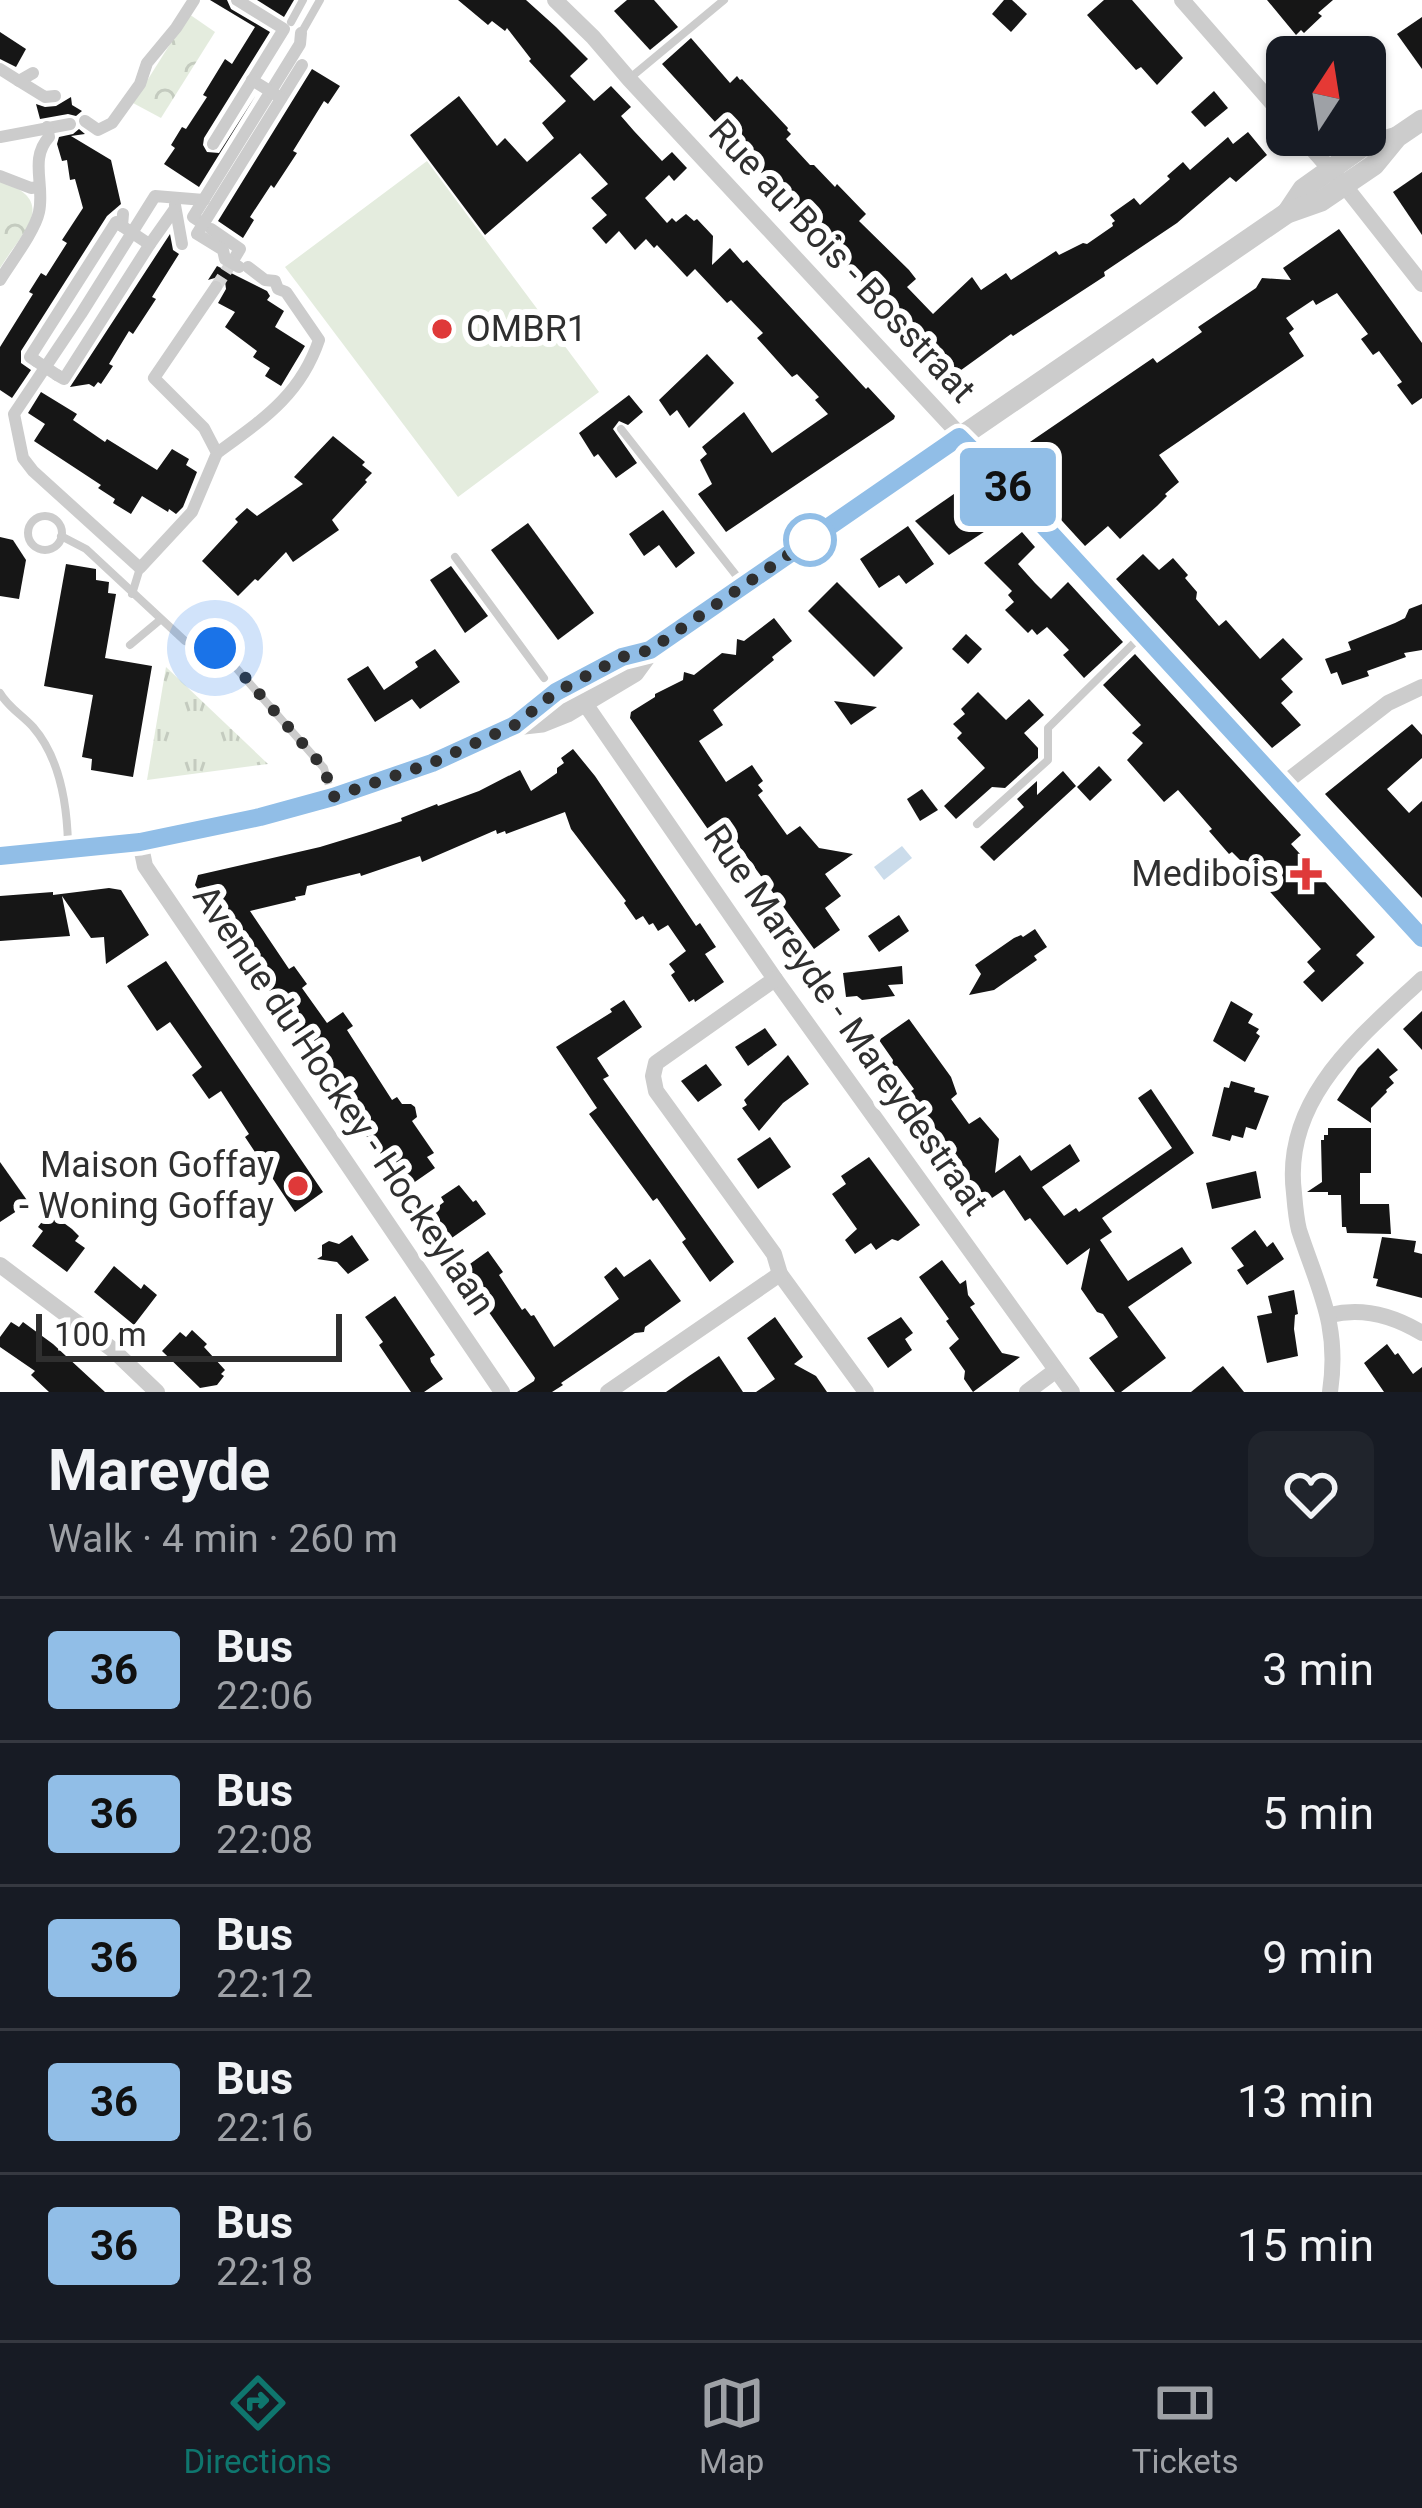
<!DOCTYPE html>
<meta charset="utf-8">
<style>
:root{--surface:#171b24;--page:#20242c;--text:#f1f3f6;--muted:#9ea1a6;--line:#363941;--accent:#0f766e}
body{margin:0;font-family:Roboto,sans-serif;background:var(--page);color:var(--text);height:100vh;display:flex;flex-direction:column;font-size:45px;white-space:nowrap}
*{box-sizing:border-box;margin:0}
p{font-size:39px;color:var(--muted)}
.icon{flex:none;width:66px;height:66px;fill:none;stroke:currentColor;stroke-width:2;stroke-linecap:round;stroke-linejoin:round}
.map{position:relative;height:1392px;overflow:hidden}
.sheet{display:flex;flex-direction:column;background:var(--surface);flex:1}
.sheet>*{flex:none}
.badge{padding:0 24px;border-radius:9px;font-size:42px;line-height:78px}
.needle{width:78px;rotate:12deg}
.tools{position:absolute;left:1266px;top:36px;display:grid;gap:24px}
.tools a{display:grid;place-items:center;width:120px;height:120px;border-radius:18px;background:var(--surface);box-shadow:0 3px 9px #0004;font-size:60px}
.scale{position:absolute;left:36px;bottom:30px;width:306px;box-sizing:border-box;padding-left:12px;border:6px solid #2f2f2f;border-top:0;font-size:33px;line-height:42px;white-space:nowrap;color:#2f2f2f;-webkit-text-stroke:9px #fff;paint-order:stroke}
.you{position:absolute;width:60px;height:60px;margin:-30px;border:9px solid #fff;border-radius:50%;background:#1a73e8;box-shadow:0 0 0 18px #1a73e833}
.map>.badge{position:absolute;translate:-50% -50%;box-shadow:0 0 0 6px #fff}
.round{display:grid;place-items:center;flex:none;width:126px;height:126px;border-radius:18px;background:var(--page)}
.head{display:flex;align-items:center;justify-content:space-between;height:204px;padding:0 48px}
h1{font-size:57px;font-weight:700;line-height:90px}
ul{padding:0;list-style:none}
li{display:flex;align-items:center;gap:36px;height:144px;padding:0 48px;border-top:3px solid var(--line)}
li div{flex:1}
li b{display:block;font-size:45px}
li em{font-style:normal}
li .badge{min-width:132px;font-weight:700;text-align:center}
.tab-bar{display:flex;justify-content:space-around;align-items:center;height:168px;border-top:3px solid var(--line);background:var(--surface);font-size:33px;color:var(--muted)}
.tab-bar a{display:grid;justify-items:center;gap:6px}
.tab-bar .current{color:var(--accent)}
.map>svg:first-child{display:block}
</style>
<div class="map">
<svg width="1422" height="1392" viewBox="0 0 1422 1392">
<defs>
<pattern id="grass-tufts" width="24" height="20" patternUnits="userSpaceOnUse" patternTransform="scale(3)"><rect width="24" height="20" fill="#e4ecde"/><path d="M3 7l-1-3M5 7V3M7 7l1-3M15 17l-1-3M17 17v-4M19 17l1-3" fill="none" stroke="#c4cbbf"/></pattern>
<pattern id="park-crowns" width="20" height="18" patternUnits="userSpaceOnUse" patternTransform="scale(3)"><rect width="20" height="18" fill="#e4ecde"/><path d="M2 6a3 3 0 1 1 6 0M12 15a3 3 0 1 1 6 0" fill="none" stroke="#c4cbbf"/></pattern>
<pattern id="water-ripples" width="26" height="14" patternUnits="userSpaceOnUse" patternTransform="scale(3)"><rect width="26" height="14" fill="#cbdceb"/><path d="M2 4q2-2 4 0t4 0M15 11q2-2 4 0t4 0" fill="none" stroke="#afbdca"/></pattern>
</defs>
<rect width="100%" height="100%" fill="#fff"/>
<polygon fill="url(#grass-tufts)" points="166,667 268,764 147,780"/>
<g fill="url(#park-crowns)">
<polygon points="189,14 215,32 161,118 133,103"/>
<path d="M0 181C60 201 23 231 0 268Z"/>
</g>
<polygon fill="#e4ecde" points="427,161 599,392 458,497 285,267"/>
<polygon fill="url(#water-ripples)" points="902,846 912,858 884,880 874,867"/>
<g fill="#161616">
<polygon points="210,0 227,0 231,9 270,32 204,138 203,145 207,152 219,153 256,95 199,187 164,164 175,148 171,145 182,127 186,129 207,97 203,95 225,59 232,64 255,27"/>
<polygon points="257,0 294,0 284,17"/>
<polygon points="458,0 526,0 556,27 588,59 570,76 594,101 611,86 631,107 621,116 634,131 662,161 672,152 687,168 674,181 669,175 645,198 667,223 672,218 676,222 686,214 694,221 697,219 713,236 712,265 730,248 743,263 747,260 866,389 868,387 895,416 894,419 726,532 698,494 712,484 700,460 707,454 702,447 744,412 772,453 828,414 815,400 819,397 797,374 792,377 757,338 763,333 731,300 727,303 695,269 687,277 657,245 654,248 646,239 635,250 619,231 606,244 592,228 607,215 591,198 608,184 580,153 485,235 410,135 459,96 497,146 505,138 527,162 554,138 542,123 566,101 529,61 531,59 507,28 505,31 492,21 488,25"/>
<polygon points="627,0 654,0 678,27 650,50 614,11"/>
<polygon points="1004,0 1012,0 1027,14 1011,32 992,14"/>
<polygon points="1104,0 1132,0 1183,58 1157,85 1141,67 1136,70 1087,15"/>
<polygon points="1267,0 1333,0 1318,13 1322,16 1304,33 1301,30 1296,35"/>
<polygon points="1422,17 1422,69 1397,34"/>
<polygon points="0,32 26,49 16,67 0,59"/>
<polygon points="691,38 730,83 737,76 740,80 742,79 788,128 787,130 791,134 786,139 810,165 814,165 835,187 837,184 866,214 859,221 909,270 916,279 907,287 933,314 972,277 981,290 1006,273 1011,280 1056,251 1059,255 1083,243 1087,244 1113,226 1112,223 1115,221 1110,215 1134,198 1140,205 1170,179 1167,176 1183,162 1190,170 1228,137 1233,144 1248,132 1267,155 1236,182 1230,177 1177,223 1104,272 1105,276 1013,336 1011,334 939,386 889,333 899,323 662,64"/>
<polygon points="312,69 340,86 328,104 324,101 293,151 297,153 274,188 271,185 250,217 254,220 243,238 218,221"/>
<polygon points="1214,91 1228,108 1205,127 1191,112"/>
<polygon points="71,97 72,105 82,111 76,116 68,114 40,119 36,104 45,107 56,106"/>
<polygon points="79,129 85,134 71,136 111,160 121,204 107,216 21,351 21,363 31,370 12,398 0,390 0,347 33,294 29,292 41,273 46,276 67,243 62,240 83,208 75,179 70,180 67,160 62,161 57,144 59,137 73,134"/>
<polygon points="1422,172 1422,235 1393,192"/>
<polygon points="1339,229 1422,343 1422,398 1412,405 1397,385 1402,382 1379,351 1373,355 1361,339 1368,334 1337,293 1316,305 1313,300 1286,318 1294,329 1289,333 1304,356 1159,455 1179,482 1165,494 1167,496 1157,506 1120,539 1108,526 1085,546 1009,463 1011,455 1153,358 1157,363 1202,332 1198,327 1256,288 1262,278 1291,280 1283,268"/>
<polygon points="170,234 173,250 179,254 152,297 156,299 133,334 129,331 109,364 113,366 101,384 98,382 94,387 89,384 70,387"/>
<polygon points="217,266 267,291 270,296 267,300 284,311 275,327 305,346 281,386 265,376 270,368 253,357 257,351 225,327 235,312 218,303 226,289 225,281 218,277 208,280"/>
<polygon points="707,354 734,383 689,428 677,410 670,416 659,400"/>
<polygon points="41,392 77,414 73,420 105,442 107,439 157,470 172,449 189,459 186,465 197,472 183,507 176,514 169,509 168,512 142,496 131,514 113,503 115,499 98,488 101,485 34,441 45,424 28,413"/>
<polygon points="629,395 643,412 628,425 619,421 613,429 637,463 616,478 598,454 594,457 579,433"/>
<polygon points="333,436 365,462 362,465 372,473 365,480 367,482 332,520 339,530 293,562 286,552 258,581 255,579 238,596 202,561 238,522 235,519 247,508 257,516 303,484 294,477"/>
<polygon points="974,480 1008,516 949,555 915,521"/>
<polygon points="663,510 695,553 676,568 659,545 644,556 629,534"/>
<polygon points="528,523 594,613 558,640 491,550"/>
<polygon points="908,526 934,564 906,584 899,575 879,588 860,559"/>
<polygon points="1022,532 1035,547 1018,564 1035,583 1051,599 1068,582 1123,642 1084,678 1063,655 1069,650 1047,627 1037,635 1032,629 1028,633 1005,610 1014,602 1008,595 1012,591 984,563"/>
<polygon points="0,537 13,540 26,560 19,599 0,596"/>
<polygon points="1143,554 1159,570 1173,558 1188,575 1185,578 1197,592 1196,599 1219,626 1226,620 1260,659 1283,638 1303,659 1281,679 1293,692 1281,703 1301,725 1272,748 1116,579"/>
<polygon points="66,564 96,569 96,580 109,582 108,593 116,594 105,658 152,666 133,777 91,770 92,759 82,757 93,695 44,686"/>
<polygon points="451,566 488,616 465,633 430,580"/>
<polygon points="837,582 903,648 874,677 808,611"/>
<polygon points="1422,604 1422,650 1404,653 1406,657 1367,671 1369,676 1342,685 1337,672 1331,674 1325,659 1351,650 1348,642 1395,623 1405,618 1409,609"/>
<polygon points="774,618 792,641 772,657 774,660 713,710 723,725 699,741 726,782 752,765 763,781 758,785 763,791 758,795 787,835 800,826 819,848 853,854 825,874 841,896 825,908 840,930 814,949 739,846 726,855 630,718 631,712 655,697 655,694 683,680 684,672 694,675 722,653 736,655 737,639 744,641"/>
<polygon points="966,634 982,649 968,664 952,649"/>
<polygon points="435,649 460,682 420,709 412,699 375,722 347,679 368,666 384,690 418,667 415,662"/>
<polygon points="1135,654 1301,835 1291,844 1375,937 1356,955 1364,963 1322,1002 1303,982 1315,971 1307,962 1321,949 1255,875 1232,852 1229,854 1209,831 1212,829 1178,790 1164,802 1127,760 1143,743 1132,733 1141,725 1103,685"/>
<polygon points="978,692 1006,720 1029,699 1044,715 1024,733 1038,748 1038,758 1005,788 992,787 956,819 944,806 985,768 957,738 962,733 953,724 965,714 961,709"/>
<polygon points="834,701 877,707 851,725"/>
<polygon points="1412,724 1422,735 1422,758 1387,789 1409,813 1422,801 1422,898 1325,794"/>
<polygon points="573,749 595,776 696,926 700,923 716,947 705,954 724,982 695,1002 694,999 689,1002 671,975 675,972 669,964 686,951 668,925 658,931 653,923 649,925 643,916 636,920 624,903 626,901 571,829 565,812 506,834 505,831 497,834 496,830 422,862 420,856 361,876 360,873 307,886 305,895 295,897 296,900 250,911 289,969 294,966 307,984 302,988 327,1023 343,1012 353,1026 347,1030 392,1100 397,1097 402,1104 411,1104 415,1107 417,1117 412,1121 434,1153 427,1157 435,1168 409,1186 401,1175 396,1178 375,1145 373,1146 283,1015 257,970 254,972 237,948 195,885 198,875 320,847 366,833 402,821 401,818 437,804 438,806 479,791 520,770 531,791 557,773 557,768 564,763 561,758"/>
<polygon points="1099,766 1112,780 1090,801 1077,787"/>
<polygon points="1063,771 1076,786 994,861 980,847 1024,807 1017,799 1037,781 1037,795"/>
<polygon points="922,789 938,810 920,821 907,799"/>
<polygon points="109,888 121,890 149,935 106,964 104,937 91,938 62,896 70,936 0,941 0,896 53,892 53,895"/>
<polygon points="899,915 909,931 879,952 868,936"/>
<polygon points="1035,929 1047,947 1034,956 1037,960 994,990 969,995 981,974 975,965 1014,938 1021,935 1023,937"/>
<polygon points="166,961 323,1192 295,1212 245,1137 249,1134 221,1091 209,1099 192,1075 202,1067 170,1022 157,1031 127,986"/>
<polygon points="902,966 903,984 888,985 895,996 862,1000 857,996 846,997 843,973"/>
<polygon points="624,1000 642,1027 597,1058 609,1076 603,1079 734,1262 710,1282 682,1242 686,1239 657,1198 653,1201 589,1114 597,1108 556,1047 612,1012 610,1009"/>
<polygon points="1231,1001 1253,1014 1248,1023 1259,1029 1256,1033 1260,1036 1245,1062 1213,1041"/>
<polygon points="1422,1011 1422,1050 1403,1029"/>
<polygon points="909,1019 951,1077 957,1094 951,1099 969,1124 980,1117 999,1139 995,1173 1020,1155 1031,1171 1070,1144 1080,1161 1042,1187 1064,1216 1076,1208 1079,1212 1172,1148 1138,1098 1151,1089 1194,1153 1102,1218 1112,1232 1100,1240 1128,1281 1182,1247 1192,1263 1128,1307 1166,1358 1121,1392 1115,1392 1089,1358 1118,1337 1103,1314 1097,1312 1081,1289 1090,1248 1067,1265 1030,1218 1025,1221 1004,1190 980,1206 957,1173 963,1168 910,1092 914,1089 897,1066 892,1065 893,1060 879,1040"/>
<polygon points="765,1028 777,1045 748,1066 735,1047"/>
<polygon points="1378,1048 1398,1070 1389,1077 1394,1083 1386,1090 1387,1092 1371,1108 1371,1123 1337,1100 1358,1068"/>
<polygon points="788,1055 809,1084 783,1103 759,1131 742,1108 747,1105 744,1100"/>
<polygon points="706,1064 722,1085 698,1102 681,1081"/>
<polygon points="1231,1081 1255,1088 1254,1092 1269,1096 1256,1130 1246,1127 1243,1138 1232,1135 1230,1141 1212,1136 1224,1087 1229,1088"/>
<polygon points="1328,1128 1371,1128 1371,1173 1360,1173 1360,1204 1389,1204 1391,1234 1347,1233 1346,1227 1342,1227 1341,1195 1328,1195 1328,1192 1307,1192 1322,1182 1321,1140 1324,1140 1324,1135 1328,1135"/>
<polygon points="770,1137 791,1167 758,1189 737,1159"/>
<polygon points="869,1157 920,1225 898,1241 892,1239 876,1250 871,1243 855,1254 845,1240 857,1229 832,1194 846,1184 841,1176"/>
<polygon points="0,1162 29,1203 0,1222"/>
<polygon points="1256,1171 1261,1198 1212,1209 1206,1183"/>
<polygon points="459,1185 473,1202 476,1200 486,1214 446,1242 440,1238 428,1214 444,1202 441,1197"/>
<polygon points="47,1215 53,1215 72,1229 79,1236 75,1241 85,1248 67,1272 32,1246 43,1231 38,1227"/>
<polygon points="1255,1230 1267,1247 1273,1242 1284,1259 1247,1285 1237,1270 1244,1266 1231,1248"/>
<polygon points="352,1235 369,1260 348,1274 337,1262 317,1259 322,1256 322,1245 329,1241 339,1244"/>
<polygon points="1382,1237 1416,1241 1414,1252 1422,1254 1422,1298 1376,1286 1378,1279 1373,1278"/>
<polygon points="488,1251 503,1272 499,1275 522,1310 525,1308 531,1316 534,1315 554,1347 619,1299 604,1277 616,1267 624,1277 650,1259 681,1301 645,1327 644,1332 635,1333 561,1383 563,1385 552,1392 517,1392 534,1381 535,1378 460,1271"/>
<polygon points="942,1260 960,1284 966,1280 968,1295 975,1304 970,1307 1002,1353 1020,1357 973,1392 964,1379 965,1371 949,1348 959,1339 946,1321 949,1319 919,1277"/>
<polygon points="114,1266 141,1289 144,1284 157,1295 134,1325 94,1292"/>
<polygon points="1294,1290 1298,1314 1295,1315 1294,1329 1298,1356 1267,1363 1257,1316 1272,1313 1268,1296"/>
<polygon points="395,1296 435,1355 430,1358 431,1362 443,1379 424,1392 411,1392 379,1345 383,1342 365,1317"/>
<polygon points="775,1317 803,1357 794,1364 816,1376 827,1392 756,1392 775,1379 747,1338"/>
<polygon points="901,1317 913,1333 905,1339 912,1350 888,1368 867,1338"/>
<polygon points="11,1322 19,1327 23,1322 53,1344 105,1392 49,1392 31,1375 35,1371 0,1347 0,1337"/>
<polygon points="192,1330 207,1344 204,1347 225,1370 221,1374 224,1376 217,1385 200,1388 162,1351 180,1332 186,1337"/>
<polygon points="1387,1344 1395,1355 1398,1353 1413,1374 1422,1367 1422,1392 1384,1392 1364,1363"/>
<polygon points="719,1356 743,1392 666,1392 689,1376"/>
<polygon points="1223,1366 1244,1392 1191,1392"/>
</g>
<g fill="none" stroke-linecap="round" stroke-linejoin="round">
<polyline stroke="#d5d5d5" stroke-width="12" stroke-dasharray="12 6" stroke-linecap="butt" points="216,287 234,259"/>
<g stroke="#ccc" stroke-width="8">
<polyline points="291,22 303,0"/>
<polyline points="303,30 320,0"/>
<polyline points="630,78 724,0"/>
<polyline points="621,429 743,584"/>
<circle cx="45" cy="533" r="17"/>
<polyline points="61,536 86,549 185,641 215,648 223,653 324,768 332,796"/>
<polyline points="455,557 544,678"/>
<polyline points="132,594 140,568"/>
<polyline points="130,645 160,620"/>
<path d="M0 693C8 707 22 715 33 727 60 758 67 803 68 844"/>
<polyline points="977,824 1048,760 1048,728 1142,635"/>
</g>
<g stroke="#ccc" stroke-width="12">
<polyline points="0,69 19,81 33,73"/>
<polyline points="19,81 45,97 55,96"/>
<polyline points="85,121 98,130 112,123 140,84 147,63 176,28 194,0"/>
<polyline points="0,137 70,124"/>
<polyline points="213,144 284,29 237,0"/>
<polyline points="0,176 31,188 39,187"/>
<polyline points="204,200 155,196 81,314 14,414 23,458 33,471 140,568 192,512 217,453 204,428 154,378 216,287"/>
<polyline points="175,205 182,244"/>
<polyline points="205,225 193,217 300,44 301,33"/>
<polyline points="211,229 240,249 234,259"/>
<polyline points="150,244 174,210"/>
<polyline points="239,267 225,259 223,250 197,234 302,65"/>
<path d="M0 280C11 262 35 231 39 212 45 185 29 159 49 137L47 127"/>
<polyline points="36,361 30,357 116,222 122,226 123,214"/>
<polyline points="57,375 64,379 150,244 146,242"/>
<path d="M217 453C262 420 300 396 319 340L286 292 278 289 275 281 265 280 248 267"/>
</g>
<g stroke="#ccc" stroke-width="16">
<polyline points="555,0 593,37 629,79 998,476 1422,938"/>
<polyline points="1182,0 1287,120"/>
<polyline points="1300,135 1344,185 1422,284"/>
<polyline points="577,692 775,979 1072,1392"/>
<polyline points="1282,785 1388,703 1422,687"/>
<polyline points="140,842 145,866 502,1392"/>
<polyline points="775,979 656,1063 653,1076 656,1091 774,1254 780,1274 866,1392"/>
<polyline points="0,1265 112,1349 157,1392"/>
<path d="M1330 1315C1362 1307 1394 1316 1422 1333"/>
<polyline points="608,1392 780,1274"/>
<polyline points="1027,1392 1055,1371"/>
<path d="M1330 1392C1340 1325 1319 1291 1299 1230 1296 1218 1295 1205 1294 1193 1282 1099 1360 1037 1422 979"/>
</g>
<g stroke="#ccc" stroke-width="21">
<polyline points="1287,213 1303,189 1362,147 1397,137"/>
<path d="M515 725C552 690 600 662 650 650"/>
<polyline points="0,856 140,842 260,817 333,797 432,763 515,725 542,722 567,712 634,672 650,650 1287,213 1321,201 1374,165 1397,137 1422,120"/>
</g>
<g stroke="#ccc" stroke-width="12">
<polyline points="252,80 281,98"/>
<polyline points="122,226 146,242"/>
<polyline points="36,361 57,375"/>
</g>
</g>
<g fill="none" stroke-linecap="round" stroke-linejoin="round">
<g stroke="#fff" stroke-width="27">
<polyline id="line" points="0,856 140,842 260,817 333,797 432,763 515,725 556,692 622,657 650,650 959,437 998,476 1422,938"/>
</g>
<use href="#line" stroke="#91bee7" stroke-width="18"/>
<polyline stroke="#2f2f2f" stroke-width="12" stroke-dasharray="0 21.6" points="215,648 223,652 324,768 333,797 432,763 515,725 556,692 622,657 650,650 827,528 810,540"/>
</g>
<g fill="#df3939" stroke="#fff" stroke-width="4.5">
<circle cx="442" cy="329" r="12"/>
<path d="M1300 856h12v12h12v12h-12v12h-12v-12h-12v-12h12z"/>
<circle cx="298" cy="1186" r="12"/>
</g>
<circle fill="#fff" stroke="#91bee7" stroke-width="6" cx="810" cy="540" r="24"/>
<g text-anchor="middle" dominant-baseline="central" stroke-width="12" stroke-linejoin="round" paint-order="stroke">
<g font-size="36" fill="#2f2f2f" stroke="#fff">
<text transform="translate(842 261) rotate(47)">Rue au Bois - Bosstraat</text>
<text transform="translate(846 1020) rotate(55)">Rue Mareyde - Mareydestraat</text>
<text transform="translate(344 1100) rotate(56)">Avenue du Hockey - Hockeylaan</text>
</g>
<g font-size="36" fill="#2f2f2f" stroke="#fff" text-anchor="end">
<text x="466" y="329" text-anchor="start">OMBR1</text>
<text x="1279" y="874">Medibois</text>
<text x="274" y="1165">Maison Goffay<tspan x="274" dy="41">- Woning Goffay</tspan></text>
</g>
</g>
</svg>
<div class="tools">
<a><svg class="needle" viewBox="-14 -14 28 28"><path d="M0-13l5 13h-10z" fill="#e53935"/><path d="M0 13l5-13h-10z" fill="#9ea1a6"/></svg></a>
</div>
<div class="scale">100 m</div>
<div class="you" style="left:215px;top:648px"></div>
<b class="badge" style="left:1008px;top:487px;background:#91bee7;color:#111">36</b>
</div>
<section class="sheet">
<div class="head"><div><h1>Mareyde</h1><p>Walk · 4 min · 260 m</p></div><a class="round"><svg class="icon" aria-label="heart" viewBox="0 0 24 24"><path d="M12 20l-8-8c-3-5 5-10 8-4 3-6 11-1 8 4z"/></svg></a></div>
<ul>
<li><span class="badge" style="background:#91bee7;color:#111">36</span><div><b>Bus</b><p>22:06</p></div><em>3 min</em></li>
<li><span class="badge" style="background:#91bee7;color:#111">36</span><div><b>Bus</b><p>22:08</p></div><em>5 min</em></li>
<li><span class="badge" style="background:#91bee7;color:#111">36</span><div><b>Bus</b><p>22:12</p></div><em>9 min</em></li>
<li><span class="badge" style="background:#91bee7;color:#111">36</span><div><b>Bus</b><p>22:16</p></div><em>13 min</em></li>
<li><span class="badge" style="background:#91bee7;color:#111">36</span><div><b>Bus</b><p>22:18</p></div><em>15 min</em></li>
</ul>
</section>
<nav class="tab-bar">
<a class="current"><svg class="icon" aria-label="directions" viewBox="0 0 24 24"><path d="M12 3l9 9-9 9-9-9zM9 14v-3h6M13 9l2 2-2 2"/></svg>Directions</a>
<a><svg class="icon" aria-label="map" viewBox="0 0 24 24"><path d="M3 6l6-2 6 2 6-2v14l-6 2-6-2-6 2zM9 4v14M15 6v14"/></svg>Map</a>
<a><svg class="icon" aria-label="tickets" viewBox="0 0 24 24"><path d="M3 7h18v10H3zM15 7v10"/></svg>Tickets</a>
</nav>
